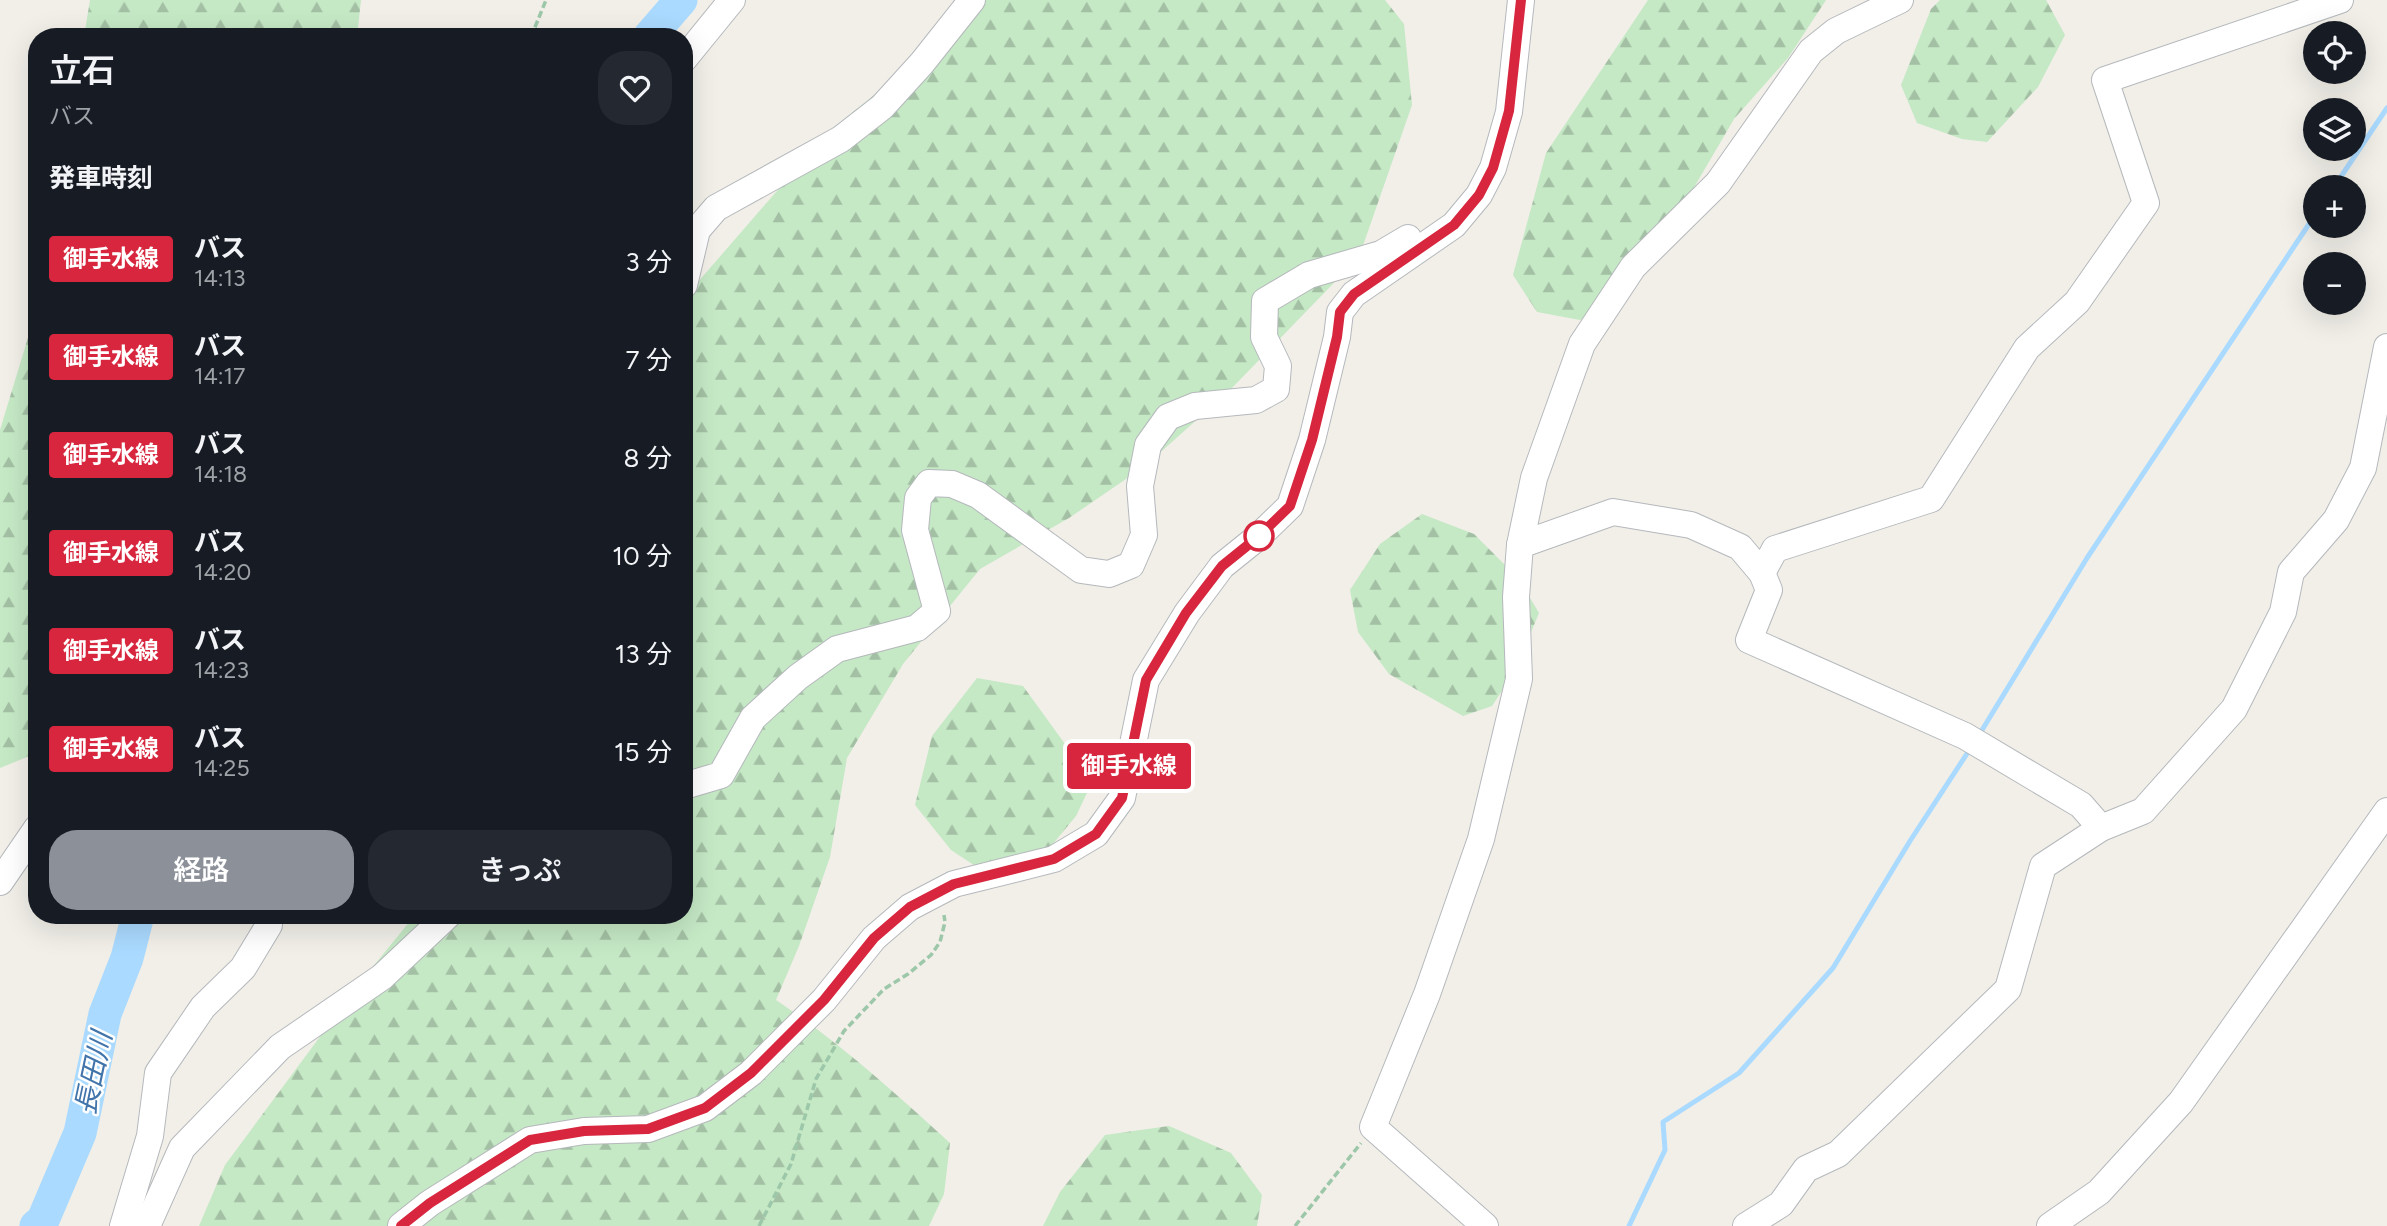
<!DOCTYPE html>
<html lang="ja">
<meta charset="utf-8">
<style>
:root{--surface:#171b24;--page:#242831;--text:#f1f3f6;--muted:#9ea1a6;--accent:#8c9099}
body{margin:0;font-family:Figtree,"Noto Sans JP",sans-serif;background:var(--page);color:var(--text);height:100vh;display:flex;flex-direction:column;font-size:26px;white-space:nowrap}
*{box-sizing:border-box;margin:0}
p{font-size:23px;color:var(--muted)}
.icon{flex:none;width:38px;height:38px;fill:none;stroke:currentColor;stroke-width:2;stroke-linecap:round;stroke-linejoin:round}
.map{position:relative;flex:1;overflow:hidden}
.panel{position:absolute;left:28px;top:28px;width:665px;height:896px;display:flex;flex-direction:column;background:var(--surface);border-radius:28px;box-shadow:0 7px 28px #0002}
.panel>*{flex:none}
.badge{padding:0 14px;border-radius:5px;font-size:24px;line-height:46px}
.buttons{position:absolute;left:2303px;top:21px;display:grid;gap:14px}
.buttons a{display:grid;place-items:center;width:63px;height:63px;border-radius:50%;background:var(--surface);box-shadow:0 7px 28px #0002;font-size:35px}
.map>.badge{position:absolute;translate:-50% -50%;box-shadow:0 0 0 4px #fff}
h2{padding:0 21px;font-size:26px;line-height:63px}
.round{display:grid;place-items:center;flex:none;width:74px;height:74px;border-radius:28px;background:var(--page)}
.head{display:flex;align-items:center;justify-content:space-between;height:119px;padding:0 21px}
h1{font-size:33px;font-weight:600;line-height:52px}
.cta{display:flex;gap:14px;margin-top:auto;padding:14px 21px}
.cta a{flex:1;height:80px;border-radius:28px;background:var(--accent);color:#fff;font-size:28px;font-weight:600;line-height:80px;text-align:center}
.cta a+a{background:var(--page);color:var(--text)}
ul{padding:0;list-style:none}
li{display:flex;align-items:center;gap:21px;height:98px;padding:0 21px}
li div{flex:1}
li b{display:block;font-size:26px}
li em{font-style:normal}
li .badge{min-width:77px;font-weight:700;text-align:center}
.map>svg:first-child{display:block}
</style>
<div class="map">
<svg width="2387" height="1226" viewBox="0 0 2387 1226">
<defs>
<pattern id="forest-firs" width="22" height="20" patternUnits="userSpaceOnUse" patternTransform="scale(1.75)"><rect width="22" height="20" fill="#c5e8c5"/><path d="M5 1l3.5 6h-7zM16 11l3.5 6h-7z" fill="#a3c0a4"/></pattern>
</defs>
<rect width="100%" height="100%" fill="#f1efe8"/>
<g fill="url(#forest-firs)">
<polygon points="90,0 361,0 357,37 84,37"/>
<path d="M954 0H1385L1404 24 1412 105 1359 257 1229 391 1145 466 1069 518 980 569 903 664 847 758 830 857 799 946 776 1000C839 1042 895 1093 950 1143L944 1194 929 1226H199L225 1165 362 980 415 915H684V298L829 131 932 49Z"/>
<polygon points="1648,0 1826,0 1788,58 1734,119 1682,208 1618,304 1580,320 1537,312 1513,275 1546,153"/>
<polygon points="1940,0 2046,0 2065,35 2038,87 1987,142 1962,139 1917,123 1901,85 1931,9"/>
<polygon points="37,303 37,745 27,757 0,768 0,430 33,321"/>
<polygon points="1422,514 1474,534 1518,578 1539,613 1515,671 1492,706 1463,716 1389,674 1358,632 1350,590 1380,544"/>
<polygon points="977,678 1023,686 1065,744 1097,772 1076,816 1037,863 992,877 951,850 915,805 932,736"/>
<polygon points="1169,1126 1231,1153 1262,1195 1257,1226 1043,1226 1060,1192 1105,1135"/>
</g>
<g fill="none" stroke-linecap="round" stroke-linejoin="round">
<g stroke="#aadaff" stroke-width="5">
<polyline points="2334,187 2387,108"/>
<polyline points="1979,735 2087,558 2315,215"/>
<polyline points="1629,1226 1665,1150 1663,1122 1739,1073 1833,968 1910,841 1970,749"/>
</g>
<g stroke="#aadaff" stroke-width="33">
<polyline points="649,37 681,0"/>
<polyline points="36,1226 43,1220 80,1133 105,1014 127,958 138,915"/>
</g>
<g stroke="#b5b8bc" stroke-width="28">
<g id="minor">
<polyline points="684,59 732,0"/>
<polyline points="684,285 697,230 716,208 841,139 882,107 922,63 972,0"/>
<polyline points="1520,545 1613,512 1691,525 1740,547 1762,573 1769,590 1749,640 1965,736 2081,805 2101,828"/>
<polyline points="1762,573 1775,549 1931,499 2027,348 2077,302 2146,203 2105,80 2340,0"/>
<polyline points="684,786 721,775 753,718 798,677 837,649 917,628 937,611 915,530 918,498 929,483 952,484 978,495 1081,570 1109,574 1131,565 1144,535 1140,486 1148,445 1168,417 1195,406 1256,400 1276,389 1278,366 1264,337 1265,301 1309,275 1381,254 1408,238"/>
<polyline points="0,882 37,828"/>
<polyline points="123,1226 150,1136 158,1073 203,1007 243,968 269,925 269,915"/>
<polyline points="147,1226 182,1148 280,1047 382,977 448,915"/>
<polyline points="401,1226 430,1203 530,1140 584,1131 648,1129 705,1108 751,1073 824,1000 874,938 910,907 954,884 1054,859 1096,834 1122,798 1146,680 1187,613 1222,566 1258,537 1290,506 1312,440 1337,337 1340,312 1354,294 1454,225 1479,195 1493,168 1509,112 1521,0"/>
<polyline points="1485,1226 1373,1127 1427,994 1481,839 1519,679 1516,597 1520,545 1534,478 1582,344 1633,267 1718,183 1811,51 1836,31 1900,0"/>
<polyline points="1746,1226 1781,1204 1806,1169 1838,1154 2008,989 2043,866 2101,828 2143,811 2234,709 2283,612 2291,572 2336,520 2363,468 2387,347"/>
<polyline points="2050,1226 2099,1192 2181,1102 2387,811"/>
</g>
</g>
<g stroke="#9cc7a9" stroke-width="3.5" stroke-dasharray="7 3.5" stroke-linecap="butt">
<polyline points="531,37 546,0"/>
<polyline points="759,1226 791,1164 816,1079 844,1031 884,989 908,974 931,955 940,942 945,922 944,915"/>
<polyline points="1295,1226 1361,1143"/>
</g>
<use href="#minor" stroke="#fff" stroke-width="26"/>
</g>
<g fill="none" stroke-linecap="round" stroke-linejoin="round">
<g stroke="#fff" stroke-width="16">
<polyline id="line" points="401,1226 430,1203 530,1140 584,1131 648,1129 705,1108 751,1073 824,1000 874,938 910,907 954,884 1054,859 1096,834 1122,798 1146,680 1186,613 1222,566 1258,537 1290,506 1312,440 1337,337 1340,312 1354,294 1454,225 1479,195 1493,168 1509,111 1521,0"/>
</g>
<use href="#line" stroke="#d7263d" stroke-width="10"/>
</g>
<circle fill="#fff" stroke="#d7263d" stroke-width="3.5" cx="1259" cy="536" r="14"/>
<g text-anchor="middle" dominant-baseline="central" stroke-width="5" stroke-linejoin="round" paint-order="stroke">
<g font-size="28" font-style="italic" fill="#4174aa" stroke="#fff">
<text transform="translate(93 1073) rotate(-78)">長田川</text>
</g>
</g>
</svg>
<div class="buttons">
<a><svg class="icon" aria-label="locate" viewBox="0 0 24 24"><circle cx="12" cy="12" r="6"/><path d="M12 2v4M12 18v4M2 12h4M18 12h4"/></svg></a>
<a><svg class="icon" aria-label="layers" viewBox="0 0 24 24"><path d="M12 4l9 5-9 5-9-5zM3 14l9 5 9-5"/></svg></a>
<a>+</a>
<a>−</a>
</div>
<b class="badge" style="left:1129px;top:766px;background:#d7263d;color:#fff">御手水線</b>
<section class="panel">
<div class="head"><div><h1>立石</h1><p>バス</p></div><a class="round"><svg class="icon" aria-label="heart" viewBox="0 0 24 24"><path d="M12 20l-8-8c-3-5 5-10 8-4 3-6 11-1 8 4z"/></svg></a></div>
<h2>発車時刻</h2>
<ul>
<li><span class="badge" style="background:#d7263d;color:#fff">御手水線</span><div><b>バス</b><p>14:13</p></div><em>3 分</em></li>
<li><span class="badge" style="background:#d7263d;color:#fff">御手水線</span><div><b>バス</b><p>14:17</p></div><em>7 分</em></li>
<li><span class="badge" style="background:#d7263d;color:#fff">御手水線</span><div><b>バス</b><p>14:18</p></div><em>8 分</em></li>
<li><span class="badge" style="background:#d7263d;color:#fff">御手水線</span><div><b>バス</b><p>14:20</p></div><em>10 分</em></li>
<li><span class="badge" style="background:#d7263d;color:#fff">御手水線</span><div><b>バス</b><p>14:23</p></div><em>13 分</em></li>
<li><span class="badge" style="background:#d7263d;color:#fff">御手水線</span><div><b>バス</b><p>14:25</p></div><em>15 分</em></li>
</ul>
<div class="cta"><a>経路</a><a>きっぷ</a></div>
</section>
</div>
